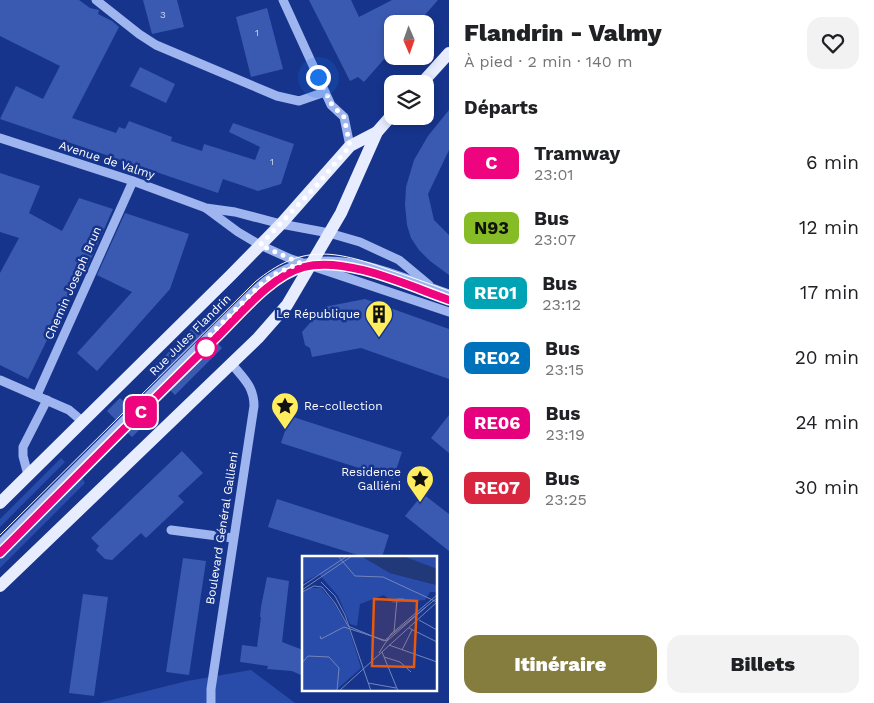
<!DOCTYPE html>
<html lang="fr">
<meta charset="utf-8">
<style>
:root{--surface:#fff;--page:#f2f2f2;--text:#202124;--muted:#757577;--accent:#847d3e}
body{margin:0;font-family:"Work Sans",sans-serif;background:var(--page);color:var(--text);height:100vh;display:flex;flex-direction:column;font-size:19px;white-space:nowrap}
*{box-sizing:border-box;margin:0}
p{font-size:16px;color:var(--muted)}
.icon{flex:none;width:28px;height:28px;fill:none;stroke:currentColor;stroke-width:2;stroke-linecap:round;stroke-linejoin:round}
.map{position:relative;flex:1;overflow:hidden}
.side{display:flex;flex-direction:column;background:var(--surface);width:425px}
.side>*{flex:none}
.badge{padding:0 10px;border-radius:8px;font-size:18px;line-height:32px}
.needle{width:32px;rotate:178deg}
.fabs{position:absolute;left:384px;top:15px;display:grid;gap:10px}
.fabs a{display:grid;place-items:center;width:50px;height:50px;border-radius:10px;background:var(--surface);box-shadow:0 2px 8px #0003;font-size:25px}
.you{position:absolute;width:25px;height:25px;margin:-12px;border:4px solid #fff;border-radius:50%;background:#1a73e8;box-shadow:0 0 0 8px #1a73e833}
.map>.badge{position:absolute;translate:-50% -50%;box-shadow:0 0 0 2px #fff}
h2{padding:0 15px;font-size:19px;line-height:45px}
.round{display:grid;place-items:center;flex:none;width:52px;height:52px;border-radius:15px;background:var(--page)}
.head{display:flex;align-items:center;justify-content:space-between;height:85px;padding:0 15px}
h1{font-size:24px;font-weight:800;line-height:38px}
.primary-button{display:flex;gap:10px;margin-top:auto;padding:10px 15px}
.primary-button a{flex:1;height:58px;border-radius:15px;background:var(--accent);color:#fff;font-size:20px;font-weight:800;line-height:58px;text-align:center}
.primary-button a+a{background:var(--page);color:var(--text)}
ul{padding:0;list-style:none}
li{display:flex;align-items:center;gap:15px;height:65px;padding:0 15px}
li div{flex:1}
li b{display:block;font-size:19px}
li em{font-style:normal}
li .badge{min-width:55px;font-weight:700;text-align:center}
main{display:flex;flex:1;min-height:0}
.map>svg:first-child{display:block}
</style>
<main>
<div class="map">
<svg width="449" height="703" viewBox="0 0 449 703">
<rect width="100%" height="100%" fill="#16348b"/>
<g fill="#294caa">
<polygon points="61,458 65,462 0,527 0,519"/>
<polygon points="81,476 85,483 0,568 0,558"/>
<polygon points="251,670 295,703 99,703 187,681"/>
</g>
<g fill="#3a5ab2">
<polygon points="0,0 79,0 90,8 99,10 98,14 112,21 119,27 72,118 116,133 119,127 125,129 129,121 172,137 171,141 202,151 204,144 255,160 260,147 229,132 233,123 294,144 281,184 258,191 223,179 218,193 0,119 16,86 43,99 60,66 0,36"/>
<polygon points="143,0 177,0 184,27 152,34"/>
<polygon points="309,0 351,0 359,17 392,0 438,0 417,24 392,24 392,50 364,82 358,77 350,81"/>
<polygon points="267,8 283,69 251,77 236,17"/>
<polygon points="140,67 175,84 166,103 130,86"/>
<polygon points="449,110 449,150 428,194 434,220 449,235 449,275 430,261 419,250 411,238 407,225 405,205 406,187 414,160 428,136"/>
<polygon points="0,173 40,186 29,213 62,231 79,198 113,209 86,270 82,268 28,379 0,365 0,273 19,238 0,232"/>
<polygon points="125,213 189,234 170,289 97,371 77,353 132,292 97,275"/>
<polygon points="365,299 449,329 449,379 361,348 312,357 310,348 305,345 302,332 324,307"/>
<polygon points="196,324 204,332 158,378 149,370 162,357 163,358"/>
<polygon points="214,340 222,348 175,395 167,387"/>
<polygon points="120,398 129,407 116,420 107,411"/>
<polygon points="449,415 449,453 431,438"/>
<polygon points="138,416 145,424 132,437 124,429"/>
<polygon points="290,416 402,452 393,479 281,443"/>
<polygon points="182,451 203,473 178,496 184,502 146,538 141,533 112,560 105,559 96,550 99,546 91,538"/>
<polygon points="423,494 449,514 449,551 405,516"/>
<polygon points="277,499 389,535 382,557 364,557 268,527"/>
<polygon points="183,558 206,561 189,675 166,672"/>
<polygon points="267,577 289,581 282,642 303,650 303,676 292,671 267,669 268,666 240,662 242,645 257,647 261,617 260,617 261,607"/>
<polygon points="83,594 108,597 94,696 69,693"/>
</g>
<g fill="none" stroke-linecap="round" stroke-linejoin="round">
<g stroke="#9fb5ef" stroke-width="9">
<polyline points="96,0 139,34 156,45 277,96 299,101 325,92"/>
<polyline points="283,0 331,105 344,117 350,146"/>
<polyline points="0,138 133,181 206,208 235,212 281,224 329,233 360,242 399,260 429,285"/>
<polyline points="207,209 238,232 260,245 291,259 449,312"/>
<polyline points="0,380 69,410 82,421"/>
<polyline points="37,395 133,181"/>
<polyline points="28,475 23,456 23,447 47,400"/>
<polyline points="171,530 233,538"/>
<path d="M0 544 233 312C246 300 258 285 273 276 328 241 394 275 449 294"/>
<path d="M211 703V689L254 406C254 386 243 378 231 363"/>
</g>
<g stroke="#e7ecff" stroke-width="12">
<polyline points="421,84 449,53"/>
<polyline points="0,503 231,275 281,224 350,146 377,132"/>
<polyline points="0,586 258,338 287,305 310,266 341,213 377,132 392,115"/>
</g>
<g stroke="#fff" stroke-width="1">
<path d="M0 535 255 282C301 244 334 250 387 269 408 276 428 283 449 291"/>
<path d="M0 553C71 482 142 410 214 340 239 316 270 276 304 267 346 256 409 286 449 300"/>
</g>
</g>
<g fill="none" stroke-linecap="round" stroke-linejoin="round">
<g stroke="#fff" stroke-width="11">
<path id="line" d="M0 553C71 482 142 410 214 340 239 316 270 276 304 267 346 256 409 286 449 300"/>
</g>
<use href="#line" stroke="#ee047f" stroke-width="8"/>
<polyline stroke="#fff" stroke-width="5" stroke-dasharray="0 9" points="206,348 202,343 262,283 273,275 300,263 260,245 316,186 350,146 344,117 332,105 318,77"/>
</g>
<defs>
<g id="building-pin" transform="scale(1.4375)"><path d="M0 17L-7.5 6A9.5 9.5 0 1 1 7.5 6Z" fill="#ffed5d" stroke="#16348b"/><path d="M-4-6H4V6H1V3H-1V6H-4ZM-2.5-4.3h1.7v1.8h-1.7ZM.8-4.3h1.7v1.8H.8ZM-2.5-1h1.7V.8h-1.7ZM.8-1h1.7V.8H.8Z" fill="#111"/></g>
<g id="sight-pin" transform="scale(1.4375)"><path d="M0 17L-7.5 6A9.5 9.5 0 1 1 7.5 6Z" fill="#ffed5d" stroke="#16348b"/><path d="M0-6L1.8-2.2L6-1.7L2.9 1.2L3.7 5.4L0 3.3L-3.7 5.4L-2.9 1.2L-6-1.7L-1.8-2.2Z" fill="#111"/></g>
</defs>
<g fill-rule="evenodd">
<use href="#building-pin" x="379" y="314"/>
<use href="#sight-pin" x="285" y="406"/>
<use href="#sight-pin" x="420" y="479"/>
</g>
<circle fill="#fff" stroke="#ee047f" stroke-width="2.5" cx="206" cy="348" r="10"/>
<g text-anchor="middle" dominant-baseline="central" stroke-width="5" stroke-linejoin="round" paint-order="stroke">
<g font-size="10" fill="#ced6ec">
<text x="163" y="14">3</text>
<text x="257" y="32">1</text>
<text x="272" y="161">1</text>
</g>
<g font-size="12" fill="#fff" stroke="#16348b">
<text transform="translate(107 160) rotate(18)">Avenue de Valmy</text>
<text transform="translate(73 283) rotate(-66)">Chemin Joseph Brun</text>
<text transform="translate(190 335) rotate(-45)">Rue Jules Flandrin</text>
<text transform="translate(222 528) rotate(-81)">Boulevard Général Gallieni</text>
</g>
<g font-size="12" fill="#fff" stroke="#16348b" text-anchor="end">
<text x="360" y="314">Le République</text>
<text x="304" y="406" text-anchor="start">Re-collection</text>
<text x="401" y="472">Residence<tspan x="401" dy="14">Galliéni</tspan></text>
</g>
</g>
<g transform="translate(302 556)">
<rect width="135" height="135" fill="#16348b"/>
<path d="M0 0H60L88 17 135 29V36H128L123 44 91 47 82 39 58 48 55 70 48 68 36 40 17 18 0 27ZM101 0H135V13L126 11ZM7 32H19L32 47 47 73 59 112 33 135H0V36Z" fill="#294caa"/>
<path d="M59 0H101L130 11 135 13V29L88 17Z" fill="#213879"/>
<path fill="none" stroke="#7385b9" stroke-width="1" d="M36 0 53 20 81 21 135 46M19 26 33 40 43 59 69 135M0 30 45 0M0 34 50 0M0 36 12 30 20 31 33 47 46 70 82 85 135 42M117 64 135 74M107 72 135 86M92 76 95 43H102M18 80 19 83 42 71 85 85 124 51M87 89 135 106M100 94 110 74M80 96 96 135M77 97 89 78 135 39M82 101 98 106 109 116M0 107 6 100 27 101 37 112 35 135M66 127 94 132M37 135 135 46"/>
<path fill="#e8590c" fill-opacity="0.15" stroke="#e8590c" stroke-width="2.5" d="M72 43 115 45 112 111 70 110Z"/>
<rect width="135" height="135" fill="none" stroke="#fff" stroke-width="2.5"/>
</g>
</svg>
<div class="fabs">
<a><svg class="needle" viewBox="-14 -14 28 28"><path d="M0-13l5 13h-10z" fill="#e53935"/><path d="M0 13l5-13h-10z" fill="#757577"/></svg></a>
<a><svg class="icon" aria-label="layers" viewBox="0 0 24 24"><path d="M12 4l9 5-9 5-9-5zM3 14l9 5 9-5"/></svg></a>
</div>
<div class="you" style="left:318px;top:77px"></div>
<b class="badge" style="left:141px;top:412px;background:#ee047f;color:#fff">C</b>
</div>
<section class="side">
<div class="head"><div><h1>Flandrin - Valmy</h1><p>À pied · 2 min · 140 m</p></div><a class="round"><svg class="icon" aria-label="heart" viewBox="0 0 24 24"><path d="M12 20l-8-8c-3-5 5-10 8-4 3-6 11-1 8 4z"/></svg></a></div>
<h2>Départs</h2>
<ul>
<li><span class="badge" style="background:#ee047f;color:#fff">C</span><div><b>Tramway</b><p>23:01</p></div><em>6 min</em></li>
<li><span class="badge" style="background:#86bc25;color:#111">N93</span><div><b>Bus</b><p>23:07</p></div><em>12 min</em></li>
<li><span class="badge" style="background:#00a3b4;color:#fff">RE01</span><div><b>Bus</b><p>23:12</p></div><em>17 min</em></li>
<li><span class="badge" style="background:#0072bc;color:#fff">RE02</span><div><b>Bus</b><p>23:15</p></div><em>20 min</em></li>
<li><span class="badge" style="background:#e6007e;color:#fff">RE06</span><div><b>Bus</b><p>23:19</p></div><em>24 min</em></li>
<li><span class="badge" style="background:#d7263d;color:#fff">RE07</span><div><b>Bus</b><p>23:25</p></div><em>30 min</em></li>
</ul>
<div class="primary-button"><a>Itinéraire</a><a>Billets</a></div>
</section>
</main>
